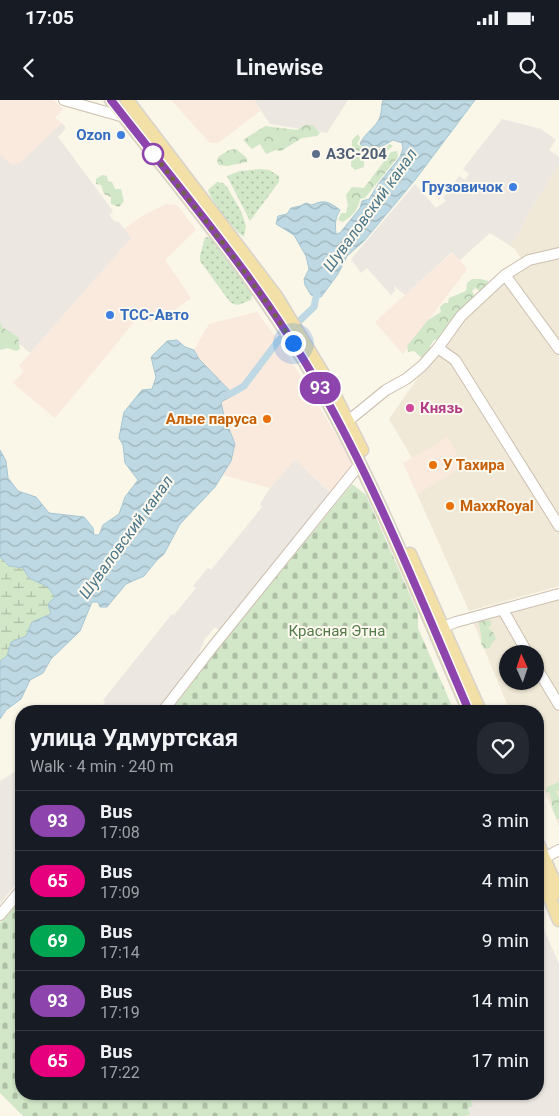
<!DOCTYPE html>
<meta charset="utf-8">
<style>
:root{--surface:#171b24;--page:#242831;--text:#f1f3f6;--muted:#9ea1a6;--line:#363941}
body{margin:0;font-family:Roboto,sans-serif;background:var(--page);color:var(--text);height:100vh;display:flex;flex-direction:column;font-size:19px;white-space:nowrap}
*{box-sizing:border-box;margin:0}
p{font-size:16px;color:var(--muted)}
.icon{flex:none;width:28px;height:28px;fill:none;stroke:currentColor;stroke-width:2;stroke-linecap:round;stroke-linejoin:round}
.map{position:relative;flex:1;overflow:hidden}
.side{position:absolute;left:15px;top:605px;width:529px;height:395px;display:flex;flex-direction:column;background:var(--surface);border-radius:20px;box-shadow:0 1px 4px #0004}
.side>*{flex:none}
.badge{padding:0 10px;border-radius:16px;font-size:18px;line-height:32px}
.needle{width:32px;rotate:357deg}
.buttons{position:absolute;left:499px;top:545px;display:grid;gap:10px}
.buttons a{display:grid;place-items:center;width:45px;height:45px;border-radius:50%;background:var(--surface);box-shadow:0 1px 4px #0004;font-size:25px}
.you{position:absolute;width:25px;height:25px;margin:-12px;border:4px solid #fff;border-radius:50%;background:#1a73e8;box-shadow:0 0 0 8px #1a73e833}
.map>.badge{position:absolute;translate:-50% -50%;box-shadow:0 0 0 2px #fff}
.round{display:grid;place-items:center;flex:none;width:52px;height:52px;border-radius:20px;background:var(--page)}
.overview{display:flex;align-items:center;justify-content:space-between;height:85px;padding:0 15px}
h1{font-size:24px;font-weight:700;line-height:38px}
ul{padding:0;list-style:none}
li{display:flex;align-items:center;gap:15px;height:60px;padding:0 15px;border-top:1px solid var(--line)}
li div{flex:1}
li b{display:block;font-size:19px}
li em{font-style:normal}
li .badge{min-width:55px;font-weight:700;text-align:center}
.status{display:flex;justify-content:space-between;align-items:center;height:35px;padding:0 25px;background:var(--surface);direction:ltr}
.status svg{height:14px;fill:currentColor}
header{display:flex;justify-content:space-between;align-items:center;height:65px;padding:0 15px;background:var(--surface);font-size:22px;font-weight:700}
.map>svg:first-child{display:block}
</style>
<div class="status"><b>17:05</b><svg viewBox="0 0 49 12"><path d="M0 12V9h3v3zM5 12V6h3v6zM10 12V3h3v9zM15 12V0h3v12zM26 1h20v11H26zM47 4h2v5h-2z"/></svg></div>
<header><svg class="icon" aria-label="back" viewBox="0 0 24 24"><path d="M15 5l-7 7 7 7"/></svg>Linewise<svg class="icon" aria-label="search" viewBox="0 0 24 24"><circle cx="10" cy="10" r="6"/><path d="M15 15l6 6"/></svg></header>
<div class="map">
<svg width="559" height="1016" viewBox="0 0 559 1016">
<defs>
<pattern id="grass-dots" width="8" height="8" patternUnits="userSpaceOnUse" patternTransform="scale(1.25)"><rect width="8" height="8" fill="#d1e7c8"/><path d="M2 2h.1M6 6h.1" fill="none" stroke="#aebfa5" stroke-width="1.8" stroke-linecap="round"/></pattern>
<pattern id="forest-crowns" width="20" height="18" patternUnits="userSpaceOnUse" patternTransform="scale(1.25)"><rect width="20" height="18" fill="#d1e7c8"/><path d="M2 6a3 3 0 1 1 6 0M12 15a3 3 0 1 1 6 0" fill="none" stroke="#aebfa5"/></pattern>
<pattern id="wetland-marsh" width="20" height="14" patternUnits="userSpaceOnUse" patternTransform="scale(1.25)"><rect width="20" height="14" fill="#d1e7c8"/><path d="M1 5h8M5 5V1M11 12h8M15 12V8" fill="none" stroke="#aebfa5"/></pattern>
<pattern id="cemetery-stones" width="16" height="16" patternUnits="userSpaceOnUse" patternTransform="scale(1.25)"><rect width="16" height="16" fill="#d1e7c8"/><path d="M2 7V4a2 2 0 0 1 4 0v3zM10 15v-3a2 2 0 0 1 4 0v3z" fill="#aebfa5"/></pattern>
<pattern id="water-waves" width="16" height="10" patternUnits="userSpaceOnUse" patternTransform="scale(1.25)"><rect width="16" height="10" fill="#bed9e3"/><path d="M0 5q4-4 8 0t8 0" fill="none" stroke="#9fb3ba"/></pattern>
</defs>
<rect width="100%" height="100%" fill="#faf6e8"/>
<g fill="#f1e9d7">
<polygon points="559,65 559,150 522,160 515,149 509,145 519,134 529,112"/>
<polygon points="559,156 559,244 508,175 520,166"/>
<polygon points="504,182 509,184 559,252 559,422 445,248 445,244 463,218"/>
<polygon points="440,252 453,260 559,430 559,486 469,511 417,394 463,366 448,338 412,358 389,319 424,269"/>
<polygon points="559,497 559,599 535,559 535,554 532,554 509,515 510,511"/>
<polygon points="498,514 503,515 526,554 508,554 508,581 535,581 535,568 559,608 559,726 538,675 538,611 510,611 474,524 476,520"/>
</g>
<g fill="#fae9dd">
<polygon points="0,0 53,0 63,9 55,18 62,23 20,63 12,65 0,55"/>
<polygon points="171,0 254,0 260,11 218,43 210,43"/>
<polygon points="166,104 177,105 196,130 165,160 191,198 160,220 147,222 139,216 55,318 13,283 24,271 19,266 131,138 124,129 142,116"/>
<polygon points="453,152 467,169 403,254 375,222"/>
<polygon points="257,212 283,247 351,360 352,368 333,394 295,360 270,388 223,375 231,361 235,344 224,316 221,302 231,292 199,259 194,250 209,224"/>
<polygon points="448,337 463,366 417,394 403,363"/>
</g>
<g fill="#ece7e1">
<polygon points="254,0 348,0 327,33 270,24"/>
<polygon points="502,19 541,29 556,40 549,50 559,57 559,65 529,112 519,134 509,145 490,133 460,160 452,152 405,195 394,186 395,191 391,195 367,168 361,173 351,159 415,84 436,108 446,101 443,98 459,76 465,80 469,74 463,69"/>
<polygon points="62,23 66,28 58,37 113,111 109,115 114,121 119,122 131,138 30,253 0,227 0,55 12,65 20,63"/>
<polygon points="295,360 330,392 324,400 220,531 215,527 205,539 199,553 201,554 155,611 98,611 105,602 103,600 172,514 174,515 196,488 193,486 208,468 211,470 262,407 260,404 270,388"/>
<polygon points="21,668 21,777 0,804 0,681"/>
<polygon points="542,825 559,864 559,1016 465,1016 470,1014 468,1008 468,994 538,994 538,827"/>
</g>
<g fill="url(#grass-dots)">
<polygon points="260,69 269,70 279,76 279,82 250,121 227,76 240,71"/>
<path d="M217 82 223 83 227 87 241 111 246 126 244 137C235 131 211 101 208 90Z"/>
<polygon points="205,137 211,138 252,194 251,200 238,205 234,204 230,202 200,161 200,156"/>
</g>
<g fill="url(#forest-crowns)">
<polygon points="305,25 313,25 320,33 317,36 302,38 281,51 276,50 266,54 260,44 252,49 243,40 265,26 297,30"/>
<path d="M358 34 360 38 357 44C368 51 380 51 390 44L393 46 381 56 364 57V67L355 70 351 66 352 40Z"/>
<polygon points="236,49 247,58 247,62 227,66 219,65 217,62 218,57 229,50"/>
<path d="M397 51 398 57 365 98 360 99C358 111 352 116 343 122L338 120 341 113H346L348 106 346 95 352 87 364 88 391 52Z"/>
<polygon points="102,75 107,76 108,81 112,82 115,89 121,89 124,101 119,107 111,104 111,97 104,94 101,85 96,84 96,79"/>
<polygon points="472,179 481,179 488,181 487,186 480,191 475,188 472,191 475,197 453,218 440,239 434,240 430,246 429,255 422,258 414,251 408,252 407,246 428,220 441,212 440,207 444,203 448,203 449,198 466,191 467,183"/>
<polygon points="0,221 2,227 18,237 20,249 16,251 8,248 0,250"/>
<path d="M487 520 491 521V525L488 528 493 532 496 539 492 543 490 548 484 549 481 543C483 536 479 529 479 522Z"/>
<polygon points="559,682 559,690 556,692 559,697 559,719 557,719 553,710 550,693 546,691 547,687"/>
</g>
<polygon fill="url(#wetland-marsh)" points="0,457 9,466 23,468 29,478 48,487 55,497 51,514 32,522 26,536 11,542 7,556 0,561"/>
<g fill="url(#cemetery-stones)">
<polygon points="352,384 366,395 418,513 418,528 454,611 171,611 215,553"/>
<polygon points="21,799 21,994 468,994 473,1006 468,1008 470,1014 465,1016 23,1016 0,993 0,823"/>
</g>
<g fill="url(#water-waves)" stroke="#a6c7d3">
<path d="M383 0H475L415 80 364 141 347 156 338 174 321 197 311 195 305 185 304 179 309 169 306 156 294 135 276 124 278 116 287 114 291 108 300 106 306 103 312 105C325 99 329 102 340 110 335 118 335 124 336 134L340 133 360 108 362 101 369 99 379 83 400 57 403 48 402 43 393 40C382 47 371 52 360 44 364 33 376 28 380 17 382 12 381 5 383 0Z"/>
<polygon points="177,240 185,247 194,250 199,259 231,292 232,296 221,302 224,316 235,344 231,361 215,387 180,424 164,454 157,460 144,476 126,484 107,507 100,507 98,502 92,502 80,531 51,559 43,573 30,580 21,599 6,610 0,619 0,561 7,556 11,542 26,536 32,522 51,514 48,504 55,497 48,487 29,478 23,468 9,466 0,457 0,350 6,361 8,378 18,391 36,397 49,413 84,417 93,428 94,435 99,435 103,425 119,414 125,397 138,380 125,363 123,345 119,338 124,312 142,290 152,289 156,277 151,257 167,241"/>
</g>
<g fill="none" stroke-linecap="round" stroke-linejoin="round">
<polyline stroke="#bed9e3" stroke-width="7" points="223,296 232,293 244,286 278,241 314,207 318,188"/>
<g stroke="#ccbfaf" stroke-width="12">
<g id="minor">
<polyline points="64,0 124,17"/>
<polyline points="505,175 559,249"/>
<polyline points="438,248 455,260 559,426"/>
<polyline points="348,321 386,290 406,279 422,266 438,248 461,216 505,175 529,160 559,153"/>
<polyline points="503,510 528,554"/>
<polyline points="438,529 456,522 559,494"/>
<polyline points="535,565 559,605"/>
<polyline points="163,611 211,549 360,364"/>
<polyline points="544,758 559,750"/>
<polyline points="0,815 21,790"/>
</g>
</g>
<g stroke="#d8d2cd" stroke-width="15">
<g id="major">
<path d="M111 0C183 93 261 183 319 286 378 390 421 502 469 611"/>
<polyline points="127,0 276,196 328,282 362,350"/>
<polyline points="410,454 480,611"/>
<polyline points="538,744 559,793"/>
<polyline points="538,770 559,820"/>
</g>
</g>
<use href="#minor" stroke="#fff" stroke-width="10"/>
<use href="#major" stroke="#f3e0a7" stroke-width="12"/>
</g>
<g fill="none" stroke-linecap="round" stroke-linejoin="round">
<g stroke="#fff" stroke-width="11">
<path id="line" d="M111 0C183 93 261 183 319 286 378 390 422 502 469 611"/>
</g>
<use href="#line" stroke="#8e44ad" stroke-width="8"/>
<path stroke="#72604e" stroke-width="5" stroke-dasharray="0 9" d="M153 54 152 52C200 115 251 175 293 243"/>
</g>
<g fill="#3f7fe0" stroke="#fdf9ee" stroke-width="2">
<circle cx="121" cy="35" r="5"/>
<circle cx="513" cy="87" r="5"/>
<circle cx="110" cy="215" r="5"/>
</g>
<circle fill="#fff" stroke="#8e44ad" stroke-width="2.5" cx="153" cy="54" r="10"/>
<circle fill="#5c6f8a" stroke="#fdf9ee" stroke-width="2" cx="316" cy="54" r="5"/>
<circle fill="#d1479c" stroke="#fdf9ee" stroke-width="2" cx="410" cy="308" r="5"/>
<g fill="#e8710a" stroke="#fdf9ee" stroke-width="2">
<circle cx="267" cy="319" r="5"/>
<circle cx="433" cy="365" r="5"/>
<circle cx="450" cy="406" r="5"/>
</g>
<g text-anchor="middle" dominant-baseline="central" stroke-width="4" stroke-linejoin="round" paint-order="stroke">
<g font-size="15" font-weight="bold" fill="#366cbe" stroke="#fdf9ee" text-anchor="end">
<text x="111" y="35">Ozon</text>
<text x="503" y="87">Грузовичок</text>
<text x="120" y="215" text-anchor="start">ТСС-Авто</text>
</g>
<g font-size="15" font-weight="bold" fill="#4e5e75" stroke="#fdf9ee" text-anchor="start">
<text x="326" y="54">АЗС-204</text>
</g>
<g font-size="15" font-weight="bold" fill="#b23c85" stroke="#fdf9ee" text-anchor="start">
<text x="420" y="308">Князь</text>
</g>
<g font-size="15" font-weight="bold" fill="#c56008" stroke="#fdf9ee" text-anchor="start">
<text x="257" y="319" text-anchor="end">Алые паруса</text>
<text x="443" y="365">У Тахира</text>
<text x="460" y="406">MaxxRoyal</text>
</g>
<g font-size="15" fill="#547c4a" stroke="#fdf9ee">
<text x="337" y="531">Красная Этна</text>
</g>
<g font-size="16" font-style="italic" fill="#4d788a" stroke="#fdf9ee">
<text transform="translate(370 110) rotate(-54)">Шуваловский канал</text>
<text transform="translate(126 437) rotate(-54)">Шуваловский канал</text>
</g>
</g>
</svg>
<div class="buttons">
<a><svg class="needle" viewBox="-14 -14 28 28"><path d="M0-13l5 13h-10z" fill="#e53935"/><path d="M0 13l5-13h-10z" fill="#9ea1a6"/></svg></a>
</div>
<div class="you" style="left:293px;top:243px"></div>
<b class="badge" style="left:320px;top:288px;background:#8e44ad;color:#fff">93</b>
<section class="side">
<div class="overview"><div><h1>улица Удмуртская</h1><p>Walk · 4 min · 240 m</p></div><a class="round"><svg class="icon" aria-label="heart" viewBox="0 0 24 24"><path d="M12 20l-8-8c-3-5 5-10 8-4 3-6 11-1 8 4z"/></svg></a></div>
<ul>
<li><span class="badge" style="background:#8e44ad;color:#fff">93</span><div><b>Bus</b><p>17:08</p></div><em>3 min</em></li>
<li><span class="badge" style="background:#e6007e;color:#fff">65</span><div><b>Bus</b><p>17:09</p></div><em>4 min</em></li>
<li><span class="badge" style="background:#00a651;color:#fff">69</span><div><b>Bus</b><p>17:14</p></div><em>9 min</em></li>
<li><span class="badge" style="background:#8e44ad;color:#fff">93</span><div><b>Bus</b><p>17:19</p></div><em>14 min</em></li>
<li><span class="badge" style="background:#e6007e;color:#fff">65</span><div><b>Bus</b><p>17:22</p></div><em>17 min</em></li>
</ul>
</section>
</div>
